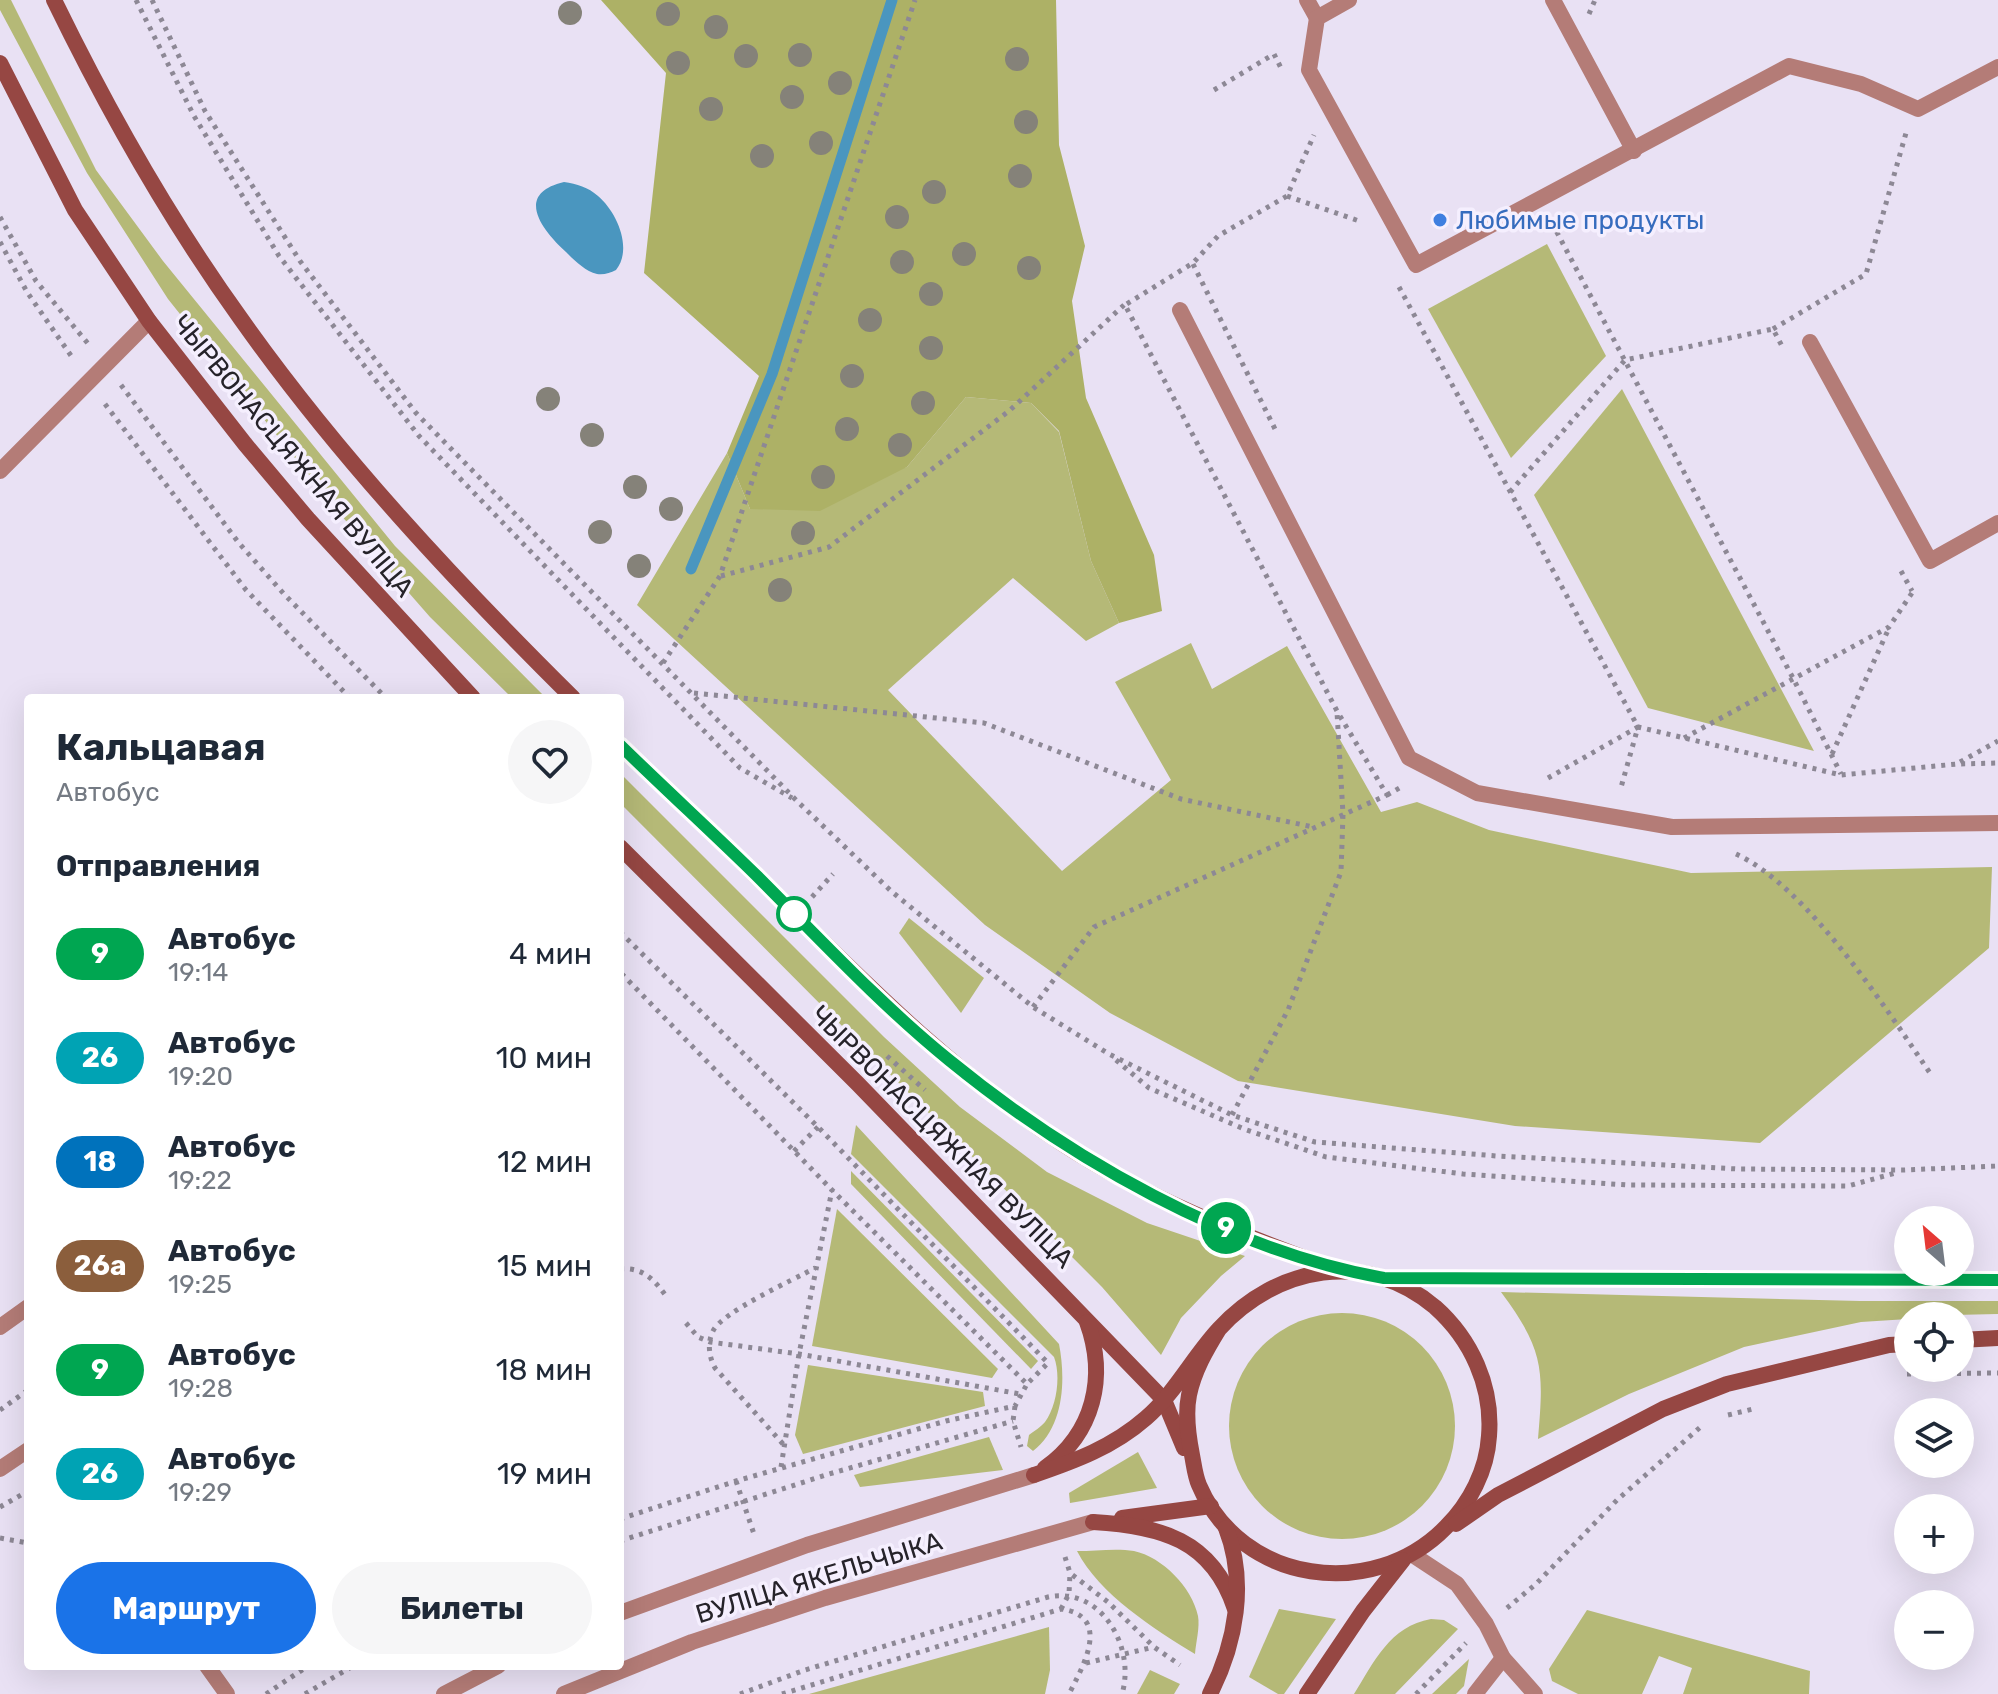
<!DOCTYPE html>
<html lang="ru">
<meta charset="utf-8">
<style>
:root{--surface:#fff;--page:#f6f6f7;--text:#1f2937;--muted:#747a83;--accent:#1a73e8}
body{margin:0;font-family:Rubik,sans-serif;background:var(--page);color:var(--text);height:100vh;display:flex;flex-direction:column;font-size:30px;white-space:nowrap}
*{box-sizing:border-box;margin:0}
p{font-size:26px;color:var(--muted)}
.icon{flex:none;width:44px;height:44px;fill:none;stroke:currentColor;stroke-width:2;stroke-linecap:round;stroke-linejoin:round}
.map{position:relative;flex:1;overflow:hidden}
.sheet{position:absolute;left:24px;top:694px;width:600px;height:976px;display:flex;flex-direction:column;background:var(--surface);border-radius:8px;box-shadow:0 8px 32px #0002}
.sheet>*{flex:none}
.badge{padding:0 16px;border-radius:26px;font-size:28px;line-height:52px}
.needle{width:52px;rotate:332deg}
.tools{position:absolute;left:1894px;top:1206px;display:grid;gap:16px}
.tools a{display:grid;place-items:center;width:80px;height:80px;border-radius:50%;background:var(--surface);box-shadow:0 8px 32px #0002;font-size:40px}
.map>.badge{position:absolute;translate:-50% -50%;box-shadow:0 0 0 4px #fff}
h2{padding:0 32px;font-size:30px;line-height:72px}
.round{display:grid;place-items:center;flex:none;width:84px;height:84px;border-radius:42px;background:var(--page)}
.summary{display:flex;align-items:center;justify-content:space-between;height:136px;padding:0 32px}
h1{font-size:38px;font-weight:700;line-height:60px}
.primary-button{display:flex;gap:16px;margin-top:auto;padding:16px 32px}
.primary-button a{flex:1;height:92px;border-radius:48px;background:var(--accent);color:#fff;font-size:32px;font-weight:700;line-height:92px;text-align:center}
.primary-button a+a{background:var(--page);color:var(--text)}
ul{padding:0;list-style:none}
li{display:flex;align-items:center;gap:24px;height:104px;padding:0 32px}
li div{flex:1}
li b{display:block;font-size:30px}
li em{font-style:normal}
li .badge{min-width:88px;font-weight:700;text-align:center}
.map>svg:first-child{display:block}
</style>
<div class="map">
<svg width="1998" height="1694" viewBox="0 0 1998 1694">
<rect width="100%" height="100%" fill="#e9e1f4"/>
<g fill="#b5b977">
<polygon points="0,0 11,0 96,170 163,261 395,546 546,698 512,698 430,617 339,513 168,299 87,173 0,10"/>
<polygon points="1547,244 1606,356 1511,458 1428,309"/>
<polygon points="1622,389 1814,751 1648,708 1534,495"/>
<polygon points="966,397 1031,403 1059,432 1091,561 1119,623 1086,641 1013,578 888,690 1062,871 1171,780 1115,682 1191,643 1212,689 1287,646 1381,812 1417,802 1489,830 1691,873 1992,867 1989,948 1760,1143 1515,1126 1238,1081 1110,1013 985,925 637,605 727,453 750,509 907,467"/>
<polygon points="620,773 884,1037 960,1107 1047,1172 1147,1223 1245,1256 1221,1276 1181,1318 1161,1355 1102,1287 620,803"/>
<polygon points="909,918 984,978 961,1013 899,933"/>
<path d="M856 1125 1059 1344C1066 1380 1064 1427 1033 1451L1027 1446 1029 1435C1034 1431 1041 1427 1045 1422 1057 1406 1061 1375 1054 1357L851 1154Z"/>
<polygon points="851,1171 1038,1361 1031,1369 851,1184"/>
<polygon points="837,1209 998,1369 992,1378 812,1346"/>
<path d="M1501 1292 1860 1301H1998V1314L1908 1316V1319L1861 1322 1744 1347 1629 1394 1538 1439C1544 1369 1544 1350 1501 1292Z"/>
<circle cx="1342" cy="1426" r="113"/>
<polygon points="808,1365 983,1392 985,1406 803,1454 795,1435"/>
<polygon points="989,1437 1003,1470 860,1487 854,1475"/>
<polygon points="1138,1452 1157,1488 1070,1503 1069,1493"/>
<path d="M1077 1551C1095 1551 1117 1548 1134 1551 1162 1557 1192 1587 1198 1616 1200 1627 1196 1642 1195 1654 1154 1629 1099 1594 1077 1551Z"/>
<polygon points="1279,1609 1336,1619 1284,1694 1278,1694 1249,1677"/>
<polygon points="1587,1610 1810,1671 1809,1694 1683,1694 1692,1668 1659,1656 1642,1694 1578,1694 1552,1681 1549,1669"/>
<path d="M1431 1619 1444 1620 1458 1629 1395 1694H1354C1374 1662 1390 1626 1431 1619Z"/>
<polygon points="1049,1627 1050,1670 1045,1694 809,1694"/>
<polygon points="1469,1659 1464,1686 1456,1694 1432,1694"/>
<polygon points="1150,1670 1180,1684 1174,1694 1137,1694"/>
</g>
<polygon fill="#adb166" points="601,0 1056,0 1059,145 1085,246 1072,301 1086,398 1154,555 1162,611 1119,623 1091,561 1059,431 1031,403 966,397 907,467 820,511 750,509 727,453 759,376 644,273 666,73"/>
<path fill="#4a96bf" d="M564 182C577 184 588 187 598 196 617 212 633 249 616 270 610 273 604 275 597 274 585 271 575 261 566 252 543 231 513 194 564 182Z"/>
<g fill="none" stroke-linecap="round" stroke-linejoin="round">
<polyline stroke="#4a96bf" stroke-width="11" points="691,569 772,374 892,0"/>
<g stroke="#8d8895" stroke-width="5" stroke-dasharray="4 6" stroke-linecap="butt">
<polyline points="136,0 194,116 279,256 419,436 740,768 792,798"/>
<polyline points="152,0 205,111 300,261 416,413 797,801 891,891 1033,1007 1109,1054 1232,1115 1315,1142 1497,1156 1738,1169 1903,1170 1998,1166"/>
<polyline points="1589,14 1595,0"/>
<polyline points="1214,90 1274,54 1282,70"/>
<polyline points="1287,196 1362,222"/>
<polyline points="0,217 36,281 90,346"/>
<polyline points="1552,223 1794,680 1841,774"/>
<polyline points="0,242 27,292 74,360"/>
<polyline points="1193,264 1276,431"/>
<polyline points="1399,287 1638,727 1841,775 1957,764 1998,763"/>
<polyline points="1773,329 1866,274 1906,133"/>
<polyline points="121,385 238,542 284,594 386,698"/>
<polyline points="105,404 246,590 350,698"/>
<polyline points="1510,492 1625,360 1773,329 1784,350"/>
<polyline points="1901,571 1912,591"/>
<polyline points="721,576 829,547 1009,411 1124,305"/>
<polyline points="663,663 720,576 915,0"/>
<polyline points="694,693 984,723 1181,799 1313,827"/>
<polyline points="1684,738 1889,627 1914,590"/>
<polyline points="1832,754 1889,628"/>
<polyline points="1960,762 1998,741"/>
<polyline points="1548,778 1638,727 1620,791"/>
<polyline points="1387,795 1403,786"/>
<path d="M1736 854C1808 887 1887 1010 1932 1076"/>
<polyline points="812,897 833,874"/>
<polyline points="620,932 818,1127 1048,1363 1027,1384 832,1190 620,972"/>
<polyline points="1033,1007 1094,927 1387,795 1337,711 1125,305 1193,263 1218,236 1287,196 1314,135"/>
<polyline points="887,1056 925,1090"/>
<polyline points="1116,1060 1149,1088 1244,1129 1326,1157 1463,1174 1628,1185 1848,1186 1899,1172"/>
<polyline points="1232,1115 1288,1010 1341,872 1343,814 1337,712"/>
<polyline points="794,1151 818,1127"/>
<path d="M620 1269C642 1267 654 1279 666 1296"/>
<polyline points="686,1323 698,1337 710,1342 799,1354 1020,1394"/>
<polyline points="1907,1374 1998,1373"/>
<polyline points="1015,1406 1013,1421 1021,1447"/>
<polyline points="0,1410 28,1390"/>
<polyline points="1728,1415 1753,1409"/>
<path d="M783 1444 715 1368C709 1357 707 1343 713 1331 722 1312 793 1280 815 1268"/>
<polyline points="781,1467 799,1354 832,1190"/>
<polyline points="736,1481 755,1537"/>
<polyline points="0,1507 28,1491"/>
<polyline points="620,1519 736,1481 946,1421 1015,1406 1027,1384"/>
<polyline points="0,1538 28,1543"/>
<polyline points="620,1541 829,1474 1013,1421"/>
<polyline points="1065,1557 1070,1573 1108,1602 1154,1647 1180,1665"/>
<polyline points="1507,1608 1536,1584 1617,1500 1704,1424"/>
<polyline points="1061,1609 1069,1594 1070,1573"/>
<polyline points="1086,1663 1154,1647"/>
<polyline points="266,1694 308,1666"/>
<polyline points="305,1694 353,1666"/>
<path d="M740 1694 805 1670 1048 1597C1101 1586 1136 1647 1122 1694"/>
<path d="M782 1694 1061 1609C1113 1616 1082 1668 1069 1694"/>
<polyline points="1416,1694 1466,1643"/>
</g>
<g stroke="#b47c77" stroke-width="16">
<polyline points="1307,0 1317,18"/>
<polyline points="1349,0 1317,18 1309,70 1416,265 1789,66 1861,84 1918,109 1998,67"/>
<polyline points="1553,0 1634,151"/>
<polyline points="1180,310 1409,758 1477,793 1672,827 1998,823"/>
<polyline points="1810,342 1930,561 1998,523"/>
<polyline points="0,1469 28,1450"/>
<polyline points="1413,1555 1457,1584 1486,1624 1503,1658 1535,1694"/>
<polyline points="207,1666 227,1694"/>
<polyline points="1475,1694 1503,1658"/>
</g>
<g stroke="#b47c77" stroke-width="16">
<polyline points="0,471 149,321"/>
<polyline points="0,1327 28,1307"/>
<polyline points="620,1613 807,1545 1034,1475"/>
<polyline points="444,1694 498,1666"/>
<polyline points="564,1694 692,1642 825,1598 1093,1522"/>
</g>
<g stroke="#964743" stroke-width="16">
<path d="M54 0C108 111 169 219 241 319 338 456 454 580 573 698"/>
<polyline points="0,63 75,210 149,321 245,444 308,519 473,698"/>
<path d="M620 745C664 789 711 831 755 875 852 970 946 1068 1060 1142 1145 1198 1239 1234 1334 1269"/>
<polyline points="620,847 858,1084 1164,1400 1184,1448"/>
<polyline points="1389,1278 1998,1280"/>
<polyline points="1960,1340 1998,1338"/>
<path d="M1045 1468C1094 1433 1107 1377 1087 1322"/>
<path d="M1034 1475C1075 1461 1113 1447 1146 1418 1175 1393 1193 1357 1219 1329 1277 1266 1366 1249 1435 1307 1471 1339 1493 1386 1489 1436 1487 1470 1470 1503 1446 1527 1373 1602 1241 1584 1199 1485 1195 1476 1194 1465 1192 1455 1188 1435 1185 1415 1189 1395 1194 1371 1206 1350 1219 1329"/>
<polyline points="1122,1518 1211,1506"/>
<path d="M1093 1522C1160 1526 1212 1539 1235 1609"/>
<polyline points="1456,1524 1498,1495 1663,1409 1727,1384 1889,1345 1908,1344"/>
<path d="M1210 1694C1236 1643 1247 1582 1226 1528"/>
<polyline points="1307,1694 1363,1611 1403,1560"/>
</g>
</g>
<g fill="#858279">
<circle cx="570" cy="13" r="12"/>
<circle cx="668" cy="14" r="12"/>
<circle cx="716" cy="27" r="12"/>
<circle cx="800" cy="55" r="12"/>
<circle cx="746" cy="56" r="12"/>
<circle cx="1017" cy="59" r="12"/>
<circle cx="678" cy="63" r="12"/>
<circle cx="840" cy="83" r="12"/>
<circle cx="792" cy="97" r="12"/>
<circle cx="711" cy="109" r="12"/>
<circle cx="1026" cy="122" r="12"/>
<circle cx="821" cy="143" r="12"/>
<circle cx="762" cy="156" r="12"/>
<circle cx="1020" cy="176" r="12"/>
<circle cx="934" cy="192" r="12"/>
<circle cx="897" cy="217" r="12"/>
<circle cx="964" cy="254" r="12"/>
<circle cx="902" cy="262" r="12"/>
<circle cx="1029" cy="268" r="12"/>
<circle cx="931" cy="294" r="12"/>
<circle cx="870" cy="320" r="12"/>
<circle cx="931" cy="348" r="12"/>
<circle cx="852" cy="376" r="12"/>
<circle cx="548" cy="399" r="12"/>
<circle cx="923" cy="403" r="12"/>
<circle cx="847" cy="429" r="12"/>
<circle cx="592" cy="435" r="12"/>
<circle cx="900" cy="445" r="12"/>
<circle cx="823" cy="477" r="12"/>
<circle cx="635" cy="487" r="12"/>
<circle cx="671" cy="509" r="12"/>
<circle cx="600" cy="532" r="12"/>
<circle cx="803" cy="533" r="12"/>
<circle cx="639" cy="566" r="12"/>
<circle cx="780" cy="590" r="12"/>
</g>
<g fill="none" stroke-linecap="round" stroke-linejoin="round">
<g stroke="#fff" stroke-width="18">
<path id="line" d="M620 745C665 789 711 831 756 875 819 938 880 1004 949 1060 1069 1158 1230 1251 1384 1278L1998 1280"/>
</g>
<use href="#line" stroke="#00a651" stroke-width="12"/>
</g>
<circle fill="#3f7fe0" stroke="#f5effe" stroke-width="3" cx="1440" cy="220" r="8"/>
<circle fill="#fff" stroke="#00a651" stroke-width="4" cx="794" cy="914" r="16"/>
<g text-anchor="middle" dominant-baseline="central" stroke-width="7" stroke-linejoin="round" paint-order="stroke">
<g font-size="26" fill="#366cbe" stroke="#f5effe" text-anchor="start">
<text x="1456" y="220">Любимые продукты</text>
</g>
<g font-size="26" fill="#26232a" stroke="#f5effe">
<text transform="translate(293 456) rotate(50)">ЧЫРВОНАСЦЯЖНАЯ ВУЛІЦА</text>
<text transform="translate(942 1137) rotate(45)">ЧЫРВОНАСЦЯЖНАЯ ВУЛІЦА</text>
<text transform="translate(819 1578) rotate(-17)">ВУЛІЦА ЯКЕЛЬЧЫКА</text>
</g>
</g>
</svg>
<div class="tools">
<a><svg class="needle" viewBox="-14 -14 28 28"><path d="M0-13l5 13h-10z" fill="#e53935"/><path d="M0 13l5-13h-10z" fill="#747a83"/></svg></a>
<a><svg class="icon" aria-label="locate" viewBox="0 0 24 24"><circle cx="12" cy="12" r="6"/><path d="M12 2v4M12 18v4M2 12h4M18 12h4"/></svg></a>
<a><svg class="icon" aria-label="layers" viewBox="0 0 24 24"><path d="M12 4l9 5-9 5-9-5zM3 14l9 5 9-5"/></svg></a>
<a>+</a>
<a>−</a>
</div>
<b class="badge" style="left:1226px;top:1228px;background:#00a651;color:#fff">9</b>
<section class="sheet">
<div class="summary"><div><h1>Кальцавая</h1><p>Автобус</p></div><a class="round"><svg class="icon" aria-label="heart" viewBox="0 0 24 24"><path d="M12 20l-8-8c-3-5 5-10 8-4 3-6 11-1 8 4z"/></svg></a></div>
<h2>Отправления</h2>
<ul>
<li><span class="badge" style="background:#00a651;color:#fff">9</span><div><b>Автобус</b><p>19:14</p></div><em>4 мин</em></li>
<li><span class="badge" style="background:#00a3b4;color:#fff">26</span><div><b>Автобус</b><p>19:20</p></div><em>10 мин</em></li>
<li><span class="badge" style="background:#0072bc;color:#fff">18</span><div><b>Автобус</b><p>19:22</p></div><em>12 мин</em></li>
<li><span class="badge" style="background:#8b5e3c;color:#fff">26а</span><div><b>Автобус</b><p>19:25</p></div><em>15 мин</em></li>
<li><span class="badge" style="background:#00a651;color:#fff">9</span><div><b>Автобус</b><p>19:28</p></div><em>18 мин</em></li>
<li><span class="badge" style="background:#00a3b4;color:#fff">26</span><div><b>Автобус</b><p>19:29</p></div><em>19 мин</em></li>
</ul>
<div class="primary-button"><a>Маршрут</a><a>Билеты</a></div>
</section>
</div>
